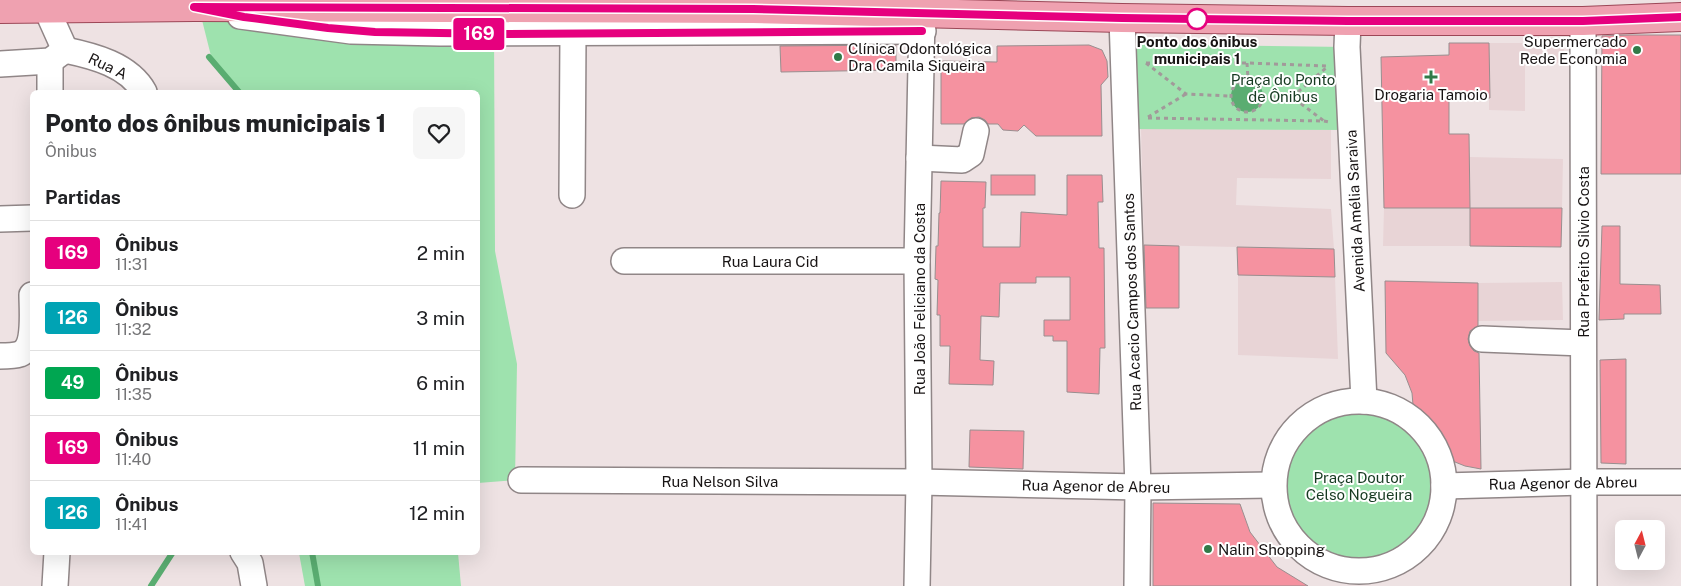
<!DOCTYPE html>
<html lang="pt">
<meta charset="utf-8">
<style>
:root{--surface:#fff;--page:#f6f6f6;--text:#202124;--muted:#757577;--line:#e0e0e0}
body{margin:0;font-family:"Public Sans",sans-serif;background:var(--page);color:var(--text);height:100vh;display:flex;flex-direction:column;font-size:19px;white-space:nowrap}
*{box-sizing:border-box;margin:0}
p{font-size:16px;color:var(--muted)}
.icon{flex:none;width:28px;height:28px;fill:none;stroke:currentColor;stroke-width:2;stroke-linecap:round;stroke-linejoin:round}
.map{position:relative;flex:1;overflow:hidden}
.side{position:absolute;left:30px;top:90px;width:450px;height:465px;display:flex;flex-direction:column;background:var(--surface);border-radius:8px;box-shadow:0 5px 20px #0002}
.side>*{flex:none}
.badge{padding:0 10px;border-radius:4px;font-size:18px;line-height:32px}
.needle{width:32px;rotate:7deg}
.controls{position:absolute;left:1615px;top:520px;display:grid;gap:10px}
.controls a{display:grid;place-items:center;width:50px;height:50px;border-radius:8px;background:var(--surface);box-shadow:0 5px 20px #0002;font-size:25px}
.map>.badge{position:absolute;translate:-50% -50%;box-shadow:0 0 0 2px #fff}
h2{padding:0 15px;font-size:19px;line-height:45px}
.round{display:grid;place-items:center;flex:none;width:52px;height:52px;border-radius:8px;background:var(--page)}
.head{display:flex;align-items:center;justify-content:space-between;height:85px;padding:0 15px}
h1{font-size:24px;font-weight:800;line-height:38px}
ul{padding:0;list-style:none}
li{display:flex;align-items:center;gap:15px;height:65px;padding:0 15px;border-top:1px solid var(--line)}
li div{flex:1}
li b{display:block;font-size:19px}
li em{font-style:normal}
li .badge{min-width:55px;font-weight:700;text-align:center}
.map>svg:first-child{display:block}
</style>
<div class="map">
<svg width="1681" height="586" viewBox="0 0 1681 586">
<rect width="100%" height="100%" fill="#eee2e3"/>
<g fill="#e8d4d6">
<polygon points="1489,43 1564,43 1564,63 1525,63 1525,111 1489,110"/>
<polygon points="1141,128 1331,130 1331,179 1237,178 1236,205 1331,209 1334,249 1144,245"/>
<polygon points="1470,157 1563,159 1562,208 1470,208 1470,246 1383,246 1384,208 1470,208"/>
<polygon points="1238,275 1335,277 1338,359 1238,355"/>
<polygon points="1562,282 1563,320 1478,321 1478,283"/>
</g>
<g fill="#9ee2ae">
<polygon points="197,0 494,28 495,251 517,364 515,480 478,483 478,92 239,92 212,60"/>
<polygon points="1124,44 1347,47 1351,130 1126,129"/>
<circle cx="1359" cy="486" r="83"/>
<polygon points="299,553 458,553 461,586 305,586"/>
</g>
<circle fill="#5aad71" cx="1247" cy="96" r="16"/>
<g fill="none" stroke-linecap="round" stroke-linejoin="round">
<g stroke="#5aad71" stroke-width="6">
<polyline points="209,57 239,92"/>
<polyline points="312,552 318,586"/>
<polyline points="151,586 173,552"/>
</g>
</g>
<g fill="#f592a0" stroke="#998e8f">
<polygon points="1630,35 1681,35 1681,174 1601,174 1602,36"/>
<polygon points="1449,43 1489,43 1490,98 1449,98 1449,134 1469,134 1470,208 1384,208 1381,57 1449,55"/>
<polygon points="896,45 896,70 781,72 780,46"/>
<polygon points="1089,45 1102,50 1107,61 1108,77 1101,85 1102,136 1036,136 1024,125 1018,131 1003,130 998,124 988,124 985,120 979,117 971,118 964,124 941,124 941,61 997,62 997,46"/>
<rect x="991" y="175" width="44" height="20"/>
<polygon points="1067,175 1102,175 1103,202 1098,202 1099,248 1104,248 1105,348 1100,348 1099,394 1067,392 1067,341 1053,341 1053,336 1044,336 1044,320 1070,320 1070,277 1036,277 1036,283 1000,283 999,317 981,316 980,360 994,361 993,385 949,384 950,346 940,346 940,315 937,315 938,280 935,279 936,246 938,246 939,213 940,213 941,181 986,182 985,208 983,208 983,247 1020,247 1021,212 1067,215"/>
<polygon points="1470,208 1562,208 1561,247 1470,246"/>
<polygon points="1602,226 1620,226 1620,284 1660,285 1661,314 1624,314 1624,319 1599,320"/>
<polygon points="1144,245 1179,246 1179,308 1146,308"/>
<polygon points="1237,247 1334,249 1335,277 1238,275"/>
<polygon points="1385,281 1478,283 1478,326 1470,331 1468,339 1470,346 1474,351 1479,353 1481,469 1465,466 1455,462 1449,455 1445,443 1413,405 1412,393 1405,375 1386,353"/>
<polygon points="1626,359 1626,464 1601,463 1600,360"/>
<polygon points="970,430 1024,431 1023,469 969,467"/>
<polygon points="1153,503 1240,504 1250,532 1277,567 1308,586 1153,586"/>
</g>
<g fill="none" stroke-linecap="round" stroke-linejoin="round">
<g stroke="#908687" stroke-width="28">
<g id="minor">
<polyline points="46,0 47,10 65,50"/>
<polyline points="240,16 351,31 440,33 923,31"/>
<polyline points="1122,18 1138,487 1137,586"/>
<polyline points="1348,21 1347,47 1364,401"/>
<polyline points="1583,21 1584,586"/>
<path d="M65 50C94 56 129 65 144 92"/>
<polyline points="50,61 50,92"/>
<polyline points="0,64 50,61 65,50"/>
<polyline points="919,158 962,160 971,154 976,131"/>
<polyline points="572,195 573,34"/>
<polyline points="0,219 32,218"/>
<polyline points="624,261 917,261"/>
<polyline points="1482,339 1583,343"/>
<path d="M0 356C6 356 14 356 20 354 36 347 32 310 32 295"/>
<circle cx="1359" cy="486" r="85"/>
<polyline points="521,480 919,482 1138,487 1273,485"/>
<polyline points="1444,486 1583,482 1681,482"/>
<polyline points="243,552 250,563 254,586"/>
<polyline points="55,586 57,552"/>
<polyline points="917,586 919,482 917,261 922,16"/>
</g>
</g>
<g stroke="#9c4757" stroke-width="30">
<polyline id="major" points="0,9 194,7 753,9 1122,18 1348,21 1583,21 1681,17"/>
</g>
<g stroke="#a2999a" stroke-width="3" stroke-dasharray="4 4" stroke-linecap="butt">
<polyline points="1146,63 1247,63 1327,66"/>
<polyline points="1146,63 1186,94 1230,96"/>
<polyline points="1247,63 1248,79"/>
<circle cx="1247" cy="96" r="16"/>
<polyline points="1263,97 1292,97 1324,121"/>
<polyline points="1292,97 1326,68"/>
<polyline points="1148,117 1186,94"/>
<polyline points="1148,118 1324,121 1329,122"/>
</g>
<use href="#minor" stroke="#fff" stroke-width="25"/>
<use href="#major" stroke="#efa1b0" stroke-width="28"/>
</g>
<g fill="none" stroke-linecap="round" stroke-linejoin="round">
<g stroke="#fff" stroke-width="11">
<polyline id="line" points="922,31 505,34 375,32 328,28 244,17 194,7 753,9 1122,18 1348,21 1583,21 1681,17"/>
</g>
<use href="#line" stroke="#e6007e" stroke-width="8"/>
</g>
<circle fill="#fff" stroke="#e6007e" stroke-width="2.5" cx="1197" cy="19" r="10"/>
<g fill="#317a48" stroke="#fff" stroke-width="2">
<circle cx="1637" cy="50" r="5"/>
<circle cx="838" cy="57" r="5"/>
<path d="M1428.5 69.5h5v5h5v5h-5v5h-5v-5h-5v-5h5z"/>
<circle cx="1208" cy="549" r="5"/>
</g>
<g text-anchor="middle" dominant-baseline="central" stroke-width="4" stroke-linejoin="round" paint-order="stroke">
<g font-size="15" font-weight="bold" fill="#171313" stroke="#fff">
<text x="1197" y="41">Ponto dos ônibus<tspan x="1197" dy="17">municipais 1</tspan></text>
</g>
<g font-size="15" fill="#171313" stroke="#fff" text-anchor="start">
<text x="1627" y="41" text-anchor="end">Supermercado<tspan x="1627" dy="17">Rede Economia</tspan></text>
<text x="848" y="48">Clínica Odontológica<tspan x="848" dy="17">Dra Camila Siqueira</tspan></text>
<text x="1431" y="94" text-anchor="middle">Drogaria Tamoio</text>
<text x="1218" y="549">Nalin Shopping</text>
</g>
<g font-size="15" fill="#171313" stroke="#fff">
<text transform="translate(108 66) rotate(26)">Rua A</text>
<text transform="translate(1355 211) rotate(-93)">Avenida Amélia Saraiva</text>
<text transform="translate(1583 252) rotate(-90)">Rua Prefeito Silvio Costa</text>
<text x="770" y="261">Rua Laura Cid</text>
<text transform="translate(919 299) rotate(-90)">Rua João Feliciano da Costa</text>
<text transform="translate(1132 302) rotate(-92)">Rua Acacio Campos dos Santos</text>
<text x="720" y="481">Rua Nelson Silva</text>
<text transform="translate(1563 483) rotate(-1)">Rua Agenor de Abreu</text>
<text transform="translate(1096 486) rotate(1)">Rua Agenor de Abreu</text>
</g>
<g font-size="15" fill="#163a21" stroke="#fff">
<text x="1283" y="79">Praça do Ponto<tspan x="1283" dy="17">de Ônibus</tspan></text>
<text x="1359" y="477">Praça Doutor<tspan x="1359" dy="17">Celso Nogueira</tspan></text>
</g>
</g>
</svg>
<div class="controls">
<a><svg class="needle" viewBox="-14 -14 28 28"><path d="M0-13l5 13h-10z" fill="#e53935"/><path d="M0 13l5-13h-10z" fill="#757577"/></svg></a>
</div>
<b class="badge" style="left:479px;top:34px;background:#e6007e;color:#fff">169</b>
<section class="side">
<div class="head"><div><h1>Ponto dos ônibus municipais 1</h1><p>Ônibus</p></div><a class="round"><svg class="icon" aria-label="heart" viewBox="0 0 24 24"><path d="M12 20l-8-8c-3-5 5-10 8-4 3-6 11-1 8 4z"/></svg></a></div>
<h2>Partidas</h2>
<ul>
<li><span class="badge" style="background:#e6007e;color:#fff">169</span><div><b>Ônibus</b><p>11:31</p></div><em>2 min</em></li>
<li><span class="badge" style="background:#00a3b4;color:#fff">126</span><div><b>Ônibus</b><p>11:32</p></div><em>3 min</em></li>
<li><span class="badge" style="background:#00a651;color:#fff">49</span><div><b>Ônibus</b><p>11:35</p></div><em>6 min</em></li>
<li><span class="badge" style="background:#e6007e;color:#fff">169</span><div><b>Ônibus</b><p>11:40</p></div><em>11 min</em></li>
<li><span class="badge" style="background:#00a3b4;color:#fff">126</span><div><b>Ônibus</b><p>11:41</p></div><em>12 min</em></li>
</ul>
</section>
</div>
